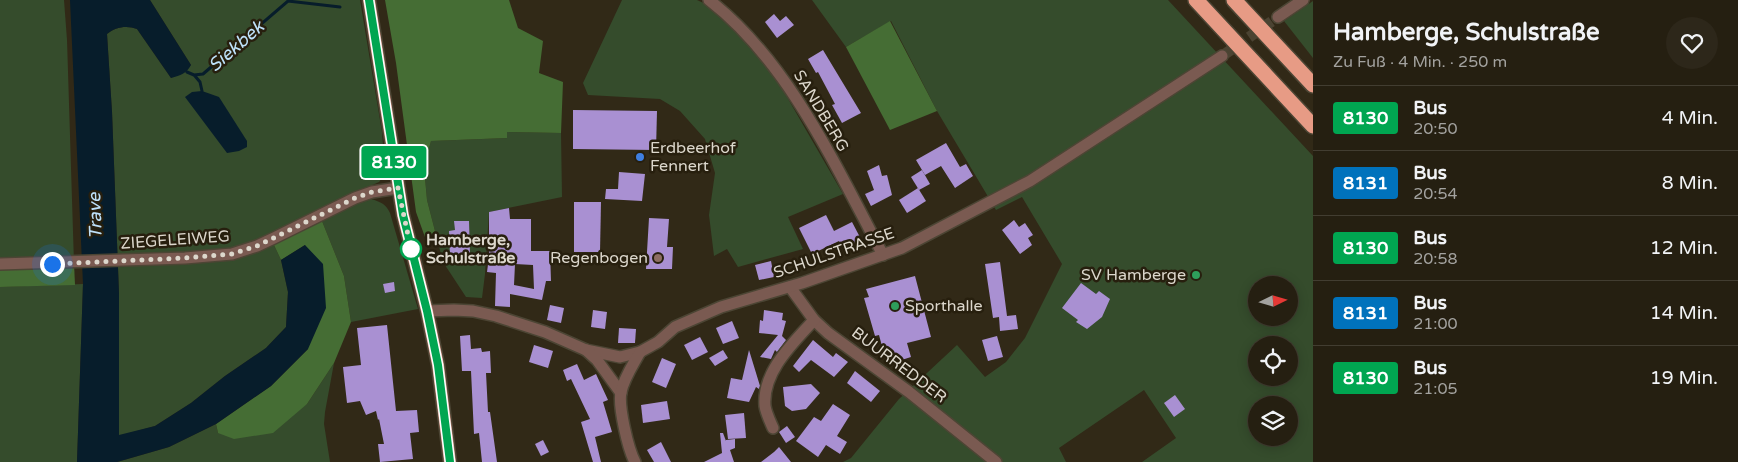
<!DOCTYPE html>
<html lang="de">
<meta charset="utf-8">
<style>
:root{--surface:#251f11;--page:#2d271a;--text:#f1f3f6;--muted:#a3a29f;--line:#423d31}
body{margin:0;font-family:"Varela Round",sans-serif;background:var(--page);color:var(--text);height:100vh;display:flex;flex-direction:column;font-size:19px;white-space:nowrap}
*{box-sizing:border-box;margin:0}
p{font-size:16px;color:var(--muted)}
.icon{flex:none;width:28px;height:28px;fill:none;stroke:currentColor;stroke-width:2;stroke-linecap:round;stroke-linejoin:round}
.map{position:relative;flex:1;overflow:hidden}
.panel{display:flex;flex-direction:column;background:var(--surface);width:425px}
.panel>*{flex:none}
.badge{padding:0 10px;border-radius:4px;font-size:18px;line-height:32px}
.needle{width:32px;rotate:85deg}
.tools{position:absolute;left:1248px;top:276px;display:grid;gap:10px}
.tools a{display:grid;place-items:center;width:50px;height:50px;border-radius:50%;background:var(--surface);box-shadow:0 2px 12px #0003,0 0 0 1px var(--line);font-size:25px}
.you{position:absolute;width:25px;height:25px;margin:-12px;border:4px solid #fff;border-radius:50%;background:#1a73e8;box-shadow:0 0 0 8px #1a73e833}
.map>.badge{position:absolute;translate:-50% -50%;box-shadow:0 0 0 2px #fff}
.round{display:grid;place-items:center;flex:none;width:52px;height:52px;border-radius:26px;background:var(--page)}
.overview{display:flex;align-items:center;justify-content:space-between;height:85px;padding:0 20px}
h1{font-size:24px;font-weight:700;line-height:38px}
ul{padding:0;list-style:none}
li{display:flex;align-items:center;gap:15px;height:65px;padding:0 20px;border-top:1px solid var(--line)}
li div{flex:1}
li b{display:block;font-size:19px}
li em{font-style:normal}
li .badge{min-width:55px;font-weight:700;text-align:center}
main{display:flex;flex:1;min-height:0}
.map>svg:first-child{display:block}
</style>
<main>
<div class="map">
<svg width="1313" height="462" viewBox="0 0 1313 462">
<rect width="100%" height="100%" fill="#312917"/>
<g fill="#354c2c" fill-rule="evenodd">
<polygon points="0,0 64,0 67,40 74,263 0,264"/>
<path d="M150 0H360L382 132 385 174 379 182 307 215 312 226 274 245 281 260 288 292 286 327 266 348 225 376 191 403 155 426 119 436V294L112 112 107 34C115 27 127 25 137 29L171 78 191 65Z"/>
<polygon points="622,0 697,0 710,6 742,34 768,64 843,194 788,217 803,249 738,267 727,249 714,256 709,215 715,173 705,139 680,111 660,99 588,95 583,83"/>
<path d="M812 0H1168L1313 156V462H1142L1176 438 1144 390 1059 448 1066 462H843L851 458 899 399 957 345 985 377 1006 362 1025 338 1062 264 1022 197 996 210 937 111 891 21 846 47ZM1256 285H1289V318H1256ZM1256 345H1289V378H1256ZM1256 405H1289V438H1256Z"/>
<polygon points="1313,1 1313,58 1284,21"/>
<polygon points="507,132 561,133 562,197 489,212 485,274 482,298 466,297 443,262 427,200 424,167 431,141 507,138"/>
<path d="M371 199C381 202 386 204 390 213L418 309 351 322 344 276 322 221 355 202Z"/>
<polygon points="83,284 77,462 0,462 0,287"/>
<polygon points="334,363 325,412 324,424 330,462 117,462 169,447 216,424 218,433 307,404"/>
</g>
<g fill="#456d34">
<polygon points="385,0 509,0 518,28 543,41 539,73 563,82 561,133 507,132 507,138 431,141 424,167 427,200 435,231 426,240 416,212 396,63"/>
<polygon points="890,21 937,111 890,130 846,47"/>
<polygon points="322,221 344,276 351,322 334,363 307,404 273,433 234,439 218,433 216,424 271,386 308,349 305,245 281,260 274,245"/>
<polygon points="74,263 75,285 0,287 0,264"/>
</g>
<g fill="#071d2b">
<path d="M70 0H150L191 65C186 74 181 75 171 78L137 29C127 25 115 27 107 34L112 112 119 294V435L155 426 191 403 225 376 266 348 286 327 288 292 281 260 305 245 323 264 326 308 308 349 271 386 216 424 169 447 117 462H77L83 284Z"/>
<polygon points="202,91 219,97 247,141 247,147 239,151 227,153 185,97 192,92"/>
</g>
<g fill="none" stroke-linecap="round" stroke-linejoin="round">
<g stroke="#071d2b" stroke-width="3">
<polyline points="187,72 194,75 203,74 288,1 340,7"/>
<polyline points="195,76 200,82 202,91"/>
</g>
</g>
<g fill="#a990d2" fill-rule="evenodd">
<polygon points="774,14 780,21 786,16 794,25 777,38 765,22"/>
<polygon points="823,50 861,113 842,123 832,105 835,104 818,72 816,73 808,59"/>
<polygon points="573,110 657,111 656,150 573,149"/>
<polygon points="946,143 960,167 966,164 973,176 955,188 941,166 925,175 916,160"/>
<polygon points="879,165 882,176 887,175 892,195 871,206 865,194 874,190 867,171"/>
<polygon points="922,170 930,184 919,190 911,177"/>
<polygon points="619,172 645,174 642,201 605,199 606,189 618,189"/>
<polygon points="918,188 926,201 907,213 899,200"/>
<polygon points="574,202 601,202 600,252 574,252"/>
<path d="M509 208 510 219H531V251H550L551 281H546L542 300 510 294V307L495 306 496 273 487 272 489 257V212ZM515 264 533 265 534 289 514 285Z"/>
<polygon points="826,215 834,231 852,222 863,243 845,252 839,241 812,254 799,228"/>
<polygon points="649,218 669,219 667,247 673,247 672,269 646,269"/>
<polygon points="1014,220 1019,227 1025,223 1033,235 1028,238 1032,245 1020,254 1002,230"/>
<polygon points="454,221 469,221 470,255 450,256 449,231 455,230"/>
<polygon points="771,261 774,277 759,280 755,265"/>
<polygon points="1000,262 1007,316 1016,315 1018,329 1000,331 999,317 993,318 985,264"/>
<polygon points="915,276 931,337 907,343 911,357 892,363 888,349 883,350 879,335 875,336 864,298 869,297 866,289"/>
<polygon points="394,282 395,291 385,293 383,284"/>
<polygon points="1081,283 1096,294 1099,291 1110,299 1102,317 1087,329 1076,322 1078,320 1062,308"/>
<polygon points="550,305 564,308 561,323 547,320"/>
<polygon points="593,310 607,312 605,329 591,327"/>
<polygon points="764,310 783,313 782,320 786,321 782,336 786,340 777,352 775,350 771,359 760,357 778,335 759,333 760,320 763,321"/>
<polygon points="732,321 739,338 723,344 716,328"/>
<polygon points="387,325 396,411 417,410 419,432 410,433 413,459 380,462 378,444 384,444 379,419 378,420 376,411 366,415 360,401 347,403 343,367 361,365 357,328"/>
<polygon points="619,328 636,329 635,343 618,343"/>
<polygon points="470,335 471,349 481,348 482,352 490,351 491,373 486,373 488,412 490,412 497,462 482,462 479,433 474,434 471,371 462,371 460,336"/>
<polygon points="997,336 1003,357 988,361 982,340"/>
<polygon points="700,337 708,352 692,360 684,345"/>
<polygon points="813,340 833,357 836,353 848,362 834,377 811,360 799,372 793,366"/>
<polygon points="534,345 553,351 548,368 529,362"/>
<polygon points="723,350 728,358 715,366 709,358"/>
<polygon points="749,350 760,386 759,389 756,387 749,402 727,398 731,378 742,380"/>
<polygon points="662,358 676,364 666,388 652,382"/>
<polygon points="577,364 584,380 596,374 608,400 603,402 612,432 595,437 601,462 593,462 581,422 590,419 571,379 567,381 563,370"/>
<polygon points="855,371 880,391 871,402 847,383"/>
<polygon points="811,384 820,393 806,409 792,411 785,406 783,387"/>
<polygon points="1175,395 1185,409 1174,417 1164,403"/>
<polygon points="667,401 670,419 643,423 641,405"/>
<polygon points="833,404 850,415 837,436 847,442 840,454 826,445 818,457 796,441 814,417 821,421"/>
<polygon points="744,413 746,438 728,439 725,415"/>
<polygon points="787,426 795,437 786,443 779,432"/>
<polygon points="720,433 723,433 726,441 726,440 735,439 735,448 730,450 734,462 704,462 722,453"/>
<polygon points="543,440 549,452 541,456 535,444"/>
<polygon points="661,442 671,462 654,462 647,450"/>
<polygon points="779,447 791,462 761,462 774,452"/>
</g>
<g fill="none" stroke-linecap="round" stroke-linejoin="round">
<polyline stroke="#4b4332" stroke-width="11" stroke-dasharray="11 5.5" stroke-linecap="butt" points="1222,56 1278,17"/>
<g stroke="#4c4534" stroke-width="14">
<g id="street">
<path d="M709 0C789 62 836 167 883 255"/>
<polyline points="1278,17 1303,0"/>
<polyline points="0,264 185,258 232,254 257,246 274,238 355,198 372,192 398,188"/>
<polyline points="790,287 814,320 828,333 909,392 996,462"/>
<polyline points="427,311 454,310 473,311 496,316 545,332 586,350 620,357 640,352 658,342 675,327 721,307 802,283 902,248 1030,181 1222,56"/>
<polyline points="586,350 597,360 621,393"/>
<path d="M773 428C770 421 766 413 765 406 762 372 793 343 814 320"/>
<path d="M635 462C628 449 618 406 621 392 624 378 633 365 640 352"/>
</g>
</g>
<g stroke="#4c4534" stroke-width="15">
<polyline id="primary" points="369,0 403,215 427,311 438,365 450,462"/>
</g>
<g stroke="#4c4534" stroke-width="18">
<g id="highway">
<polyline points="1196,0 1313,126"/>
<polyline points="1234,0 1313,85"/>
</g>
</g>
<use href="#street" stroke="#7a5a51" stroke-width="11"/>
<use href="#primary" stroke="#c88977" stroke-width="12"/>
<use href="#highway" stroke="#e79b85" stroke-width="15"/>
</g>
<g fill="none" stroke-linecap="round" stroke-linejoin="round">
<g stroke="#fff" stroke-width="11">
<polyline id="line" points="369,0 403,215 427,311 438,365 450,462"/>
</g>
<use href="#line" stroke="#00a651" stroke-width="8"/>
<polyline stroke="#dcd7cc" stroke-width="5" stroke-dasharray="0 9" points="52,264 185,258 232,254 257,246 355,198 372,192 398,188 411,249"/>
</g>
<circle fill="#3f7fe0" stroke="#271f0e" stroke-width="2" cx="640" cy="157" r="5"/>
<circle fill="#fff" stroke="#00a651" stroke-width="2.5" cx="411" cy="249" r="10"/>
<circle fill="#8d6e63" stroke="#271f0e" stroke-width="2" cx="658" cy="258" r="5"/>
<g fill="#2e9e5b" stroke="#271f0e" stroke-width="2">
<circle cx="1196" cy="275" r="5"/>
<circle cx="895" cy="306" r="5"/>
</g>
<g text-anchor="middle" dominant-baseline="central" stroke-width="5" stroke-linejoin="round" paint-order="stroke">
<g font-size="16" fill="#dcd7cc" stroke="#271f0e">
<text transform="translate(821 111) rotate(59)">SANDBERG</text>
<text transform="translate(175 240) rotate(-4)">ZIEGELEIWEG</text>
<text transform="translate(834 253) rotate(-19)">SCHULSTRASSE</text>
<text transform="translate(899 365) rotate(37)">BUURREDDER</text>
</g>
<g font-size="16" fill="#dcd7cc" stroke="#271f0e" text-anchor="start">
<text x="650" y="148">Erdbeerhof<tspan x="650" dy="18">Fennert</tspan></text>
<text x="648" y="258" text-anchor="end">Regenbogen</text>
<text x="1186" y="275" text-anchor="end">SV Hamberge</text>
<text x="905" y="306">Sporthalle</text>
</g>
<g font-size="16" font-weight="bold" fill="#dcd7cc" stroke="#271f0e" text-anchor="start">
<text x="426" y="240">Hamberge,<tspan x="426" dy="18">Schulstraße</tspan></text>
</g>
<g font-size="18" font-style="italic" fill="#bee1fa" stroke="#271f0e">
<text transform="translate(236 46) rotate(-41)">Siekbek</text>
<text transform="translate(95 216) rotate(-92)">Trave</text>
</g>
</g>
</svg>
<div class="tools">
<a><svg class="needle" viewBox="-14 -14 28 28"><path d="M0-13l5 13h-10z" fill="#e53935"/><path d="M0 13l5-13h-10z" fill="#a3a29f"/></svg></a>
<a><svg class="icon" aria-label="locate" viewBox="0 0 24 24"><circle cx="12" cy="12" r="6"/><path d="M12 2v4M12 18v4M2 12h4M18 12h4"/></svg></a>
<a><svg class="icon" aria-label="layers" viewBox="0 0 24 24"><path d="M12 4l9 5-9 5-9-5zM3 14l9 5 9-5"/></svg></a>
</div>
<div class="you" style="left:52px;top:264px"></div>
<b class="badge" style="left:394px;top:162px;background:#00a651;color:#fff">8130</b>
</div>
<section class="panel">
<div class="overview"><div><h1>Hamberge, Schulstraße</h1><p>Zu Fuß · 4 Min. · 250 m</p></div><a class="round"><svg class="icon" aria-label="heart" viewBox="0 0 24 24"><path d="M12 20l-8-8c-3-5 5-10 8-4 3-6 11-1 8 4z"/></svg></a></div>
<ul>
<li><span class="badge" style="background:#00a651;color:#fff">8130</span><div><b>Bus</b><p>20:50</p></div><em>4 Min.</em></li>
<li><span class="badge" style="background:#0072bc;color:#fff">8131</span><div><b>Bus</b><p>20:54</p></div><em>8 Min.</em></li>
<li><span class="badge" style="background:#00a651;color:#fff">8130</span><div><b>Bus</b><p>20:58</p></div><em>12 Min.</em></li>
<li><span class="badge" style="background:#0072bc;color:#fff">8131</span><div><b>Bus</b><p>21:00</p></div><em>14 Min.</em></li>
<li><span class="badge" style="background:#00a651;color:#fff">8130</span><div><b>Bus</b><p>21:05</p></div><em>19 Min.</em></li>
</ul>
</section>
</main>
